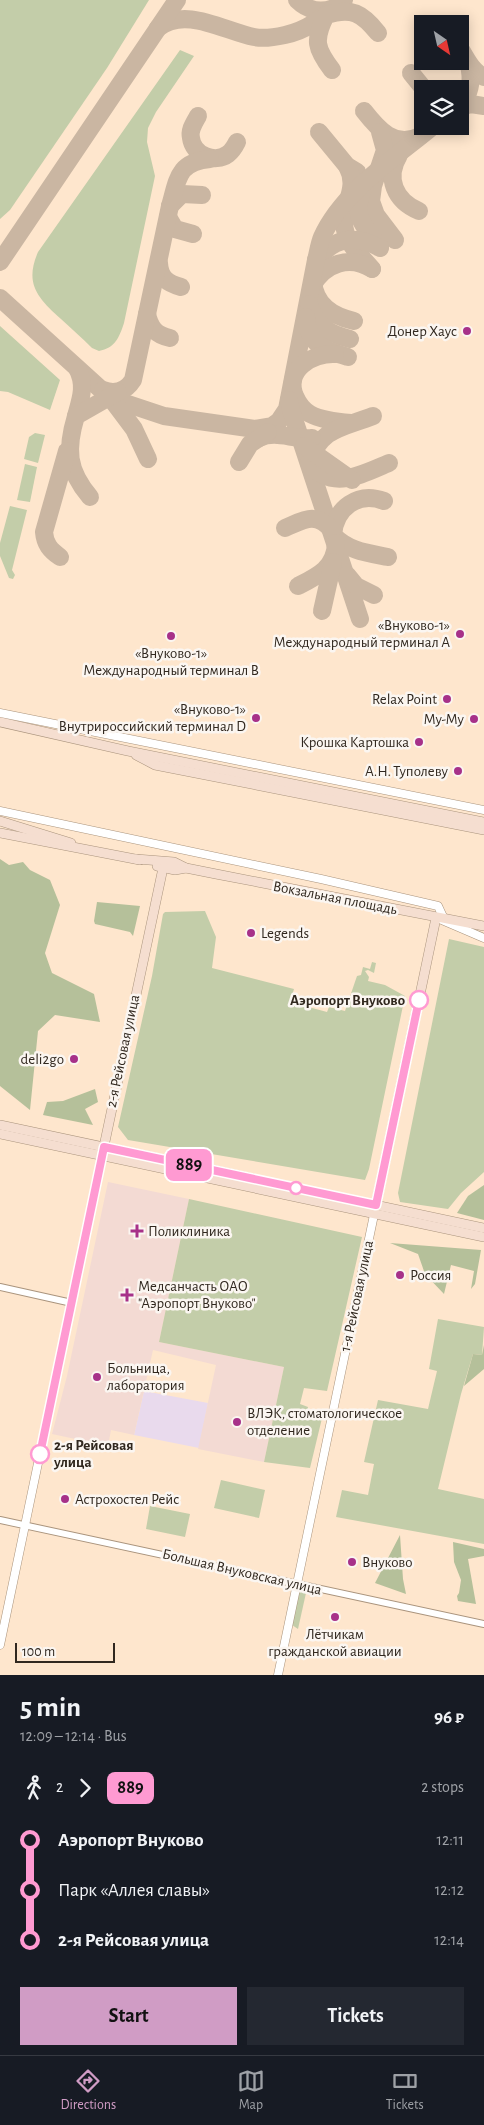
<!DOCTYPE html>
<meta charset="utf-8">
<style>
:root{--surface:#171b24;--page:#242831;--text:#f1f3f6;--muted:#9ea1a6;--line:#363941;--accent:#d09cc5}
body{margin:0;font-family:"Alegreya Sans",sans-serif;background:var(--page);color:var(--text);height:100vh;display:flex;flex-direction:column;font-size:19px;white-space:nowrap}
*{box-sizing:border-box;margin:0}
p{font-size:16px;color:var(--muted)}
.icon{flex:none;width:28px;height:28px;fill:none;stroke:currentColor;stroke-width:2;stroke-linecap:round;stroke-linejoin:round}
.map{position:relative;height:1675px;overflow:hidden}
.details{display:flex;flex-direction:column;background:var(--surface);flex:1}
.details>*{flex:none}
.badge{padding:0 10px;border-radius:8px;font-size:18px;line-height:32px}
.needle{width:32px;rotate:146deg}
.tools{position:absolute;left:414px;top:15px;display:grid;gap:10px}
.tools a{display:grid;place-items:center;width:55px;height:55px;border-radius:0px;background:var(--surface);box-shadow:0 2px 12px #0003;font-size:25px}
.scale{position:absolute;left:15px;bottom:12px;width:100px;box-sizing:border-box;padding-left:5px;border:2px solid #31281f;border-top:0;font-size:14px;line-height:18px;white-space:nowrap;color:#31281f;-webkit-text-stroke:4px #fbf6f1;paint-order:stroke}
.map>.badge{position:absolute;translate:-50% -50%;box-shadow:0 0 0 2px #fff}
.legs{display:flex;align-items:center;gap:8px;height:55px;padding:0 20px;font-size:16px}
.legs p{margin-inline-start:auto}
.overview{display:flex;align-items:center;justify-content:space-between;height:85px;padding:0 20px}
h1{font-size:28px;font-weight:700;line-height:38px}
.button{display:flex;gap:10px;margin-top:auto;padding:10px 20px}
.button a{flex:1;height:58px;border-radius:0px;background:var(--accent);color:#111;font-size:20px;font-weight:700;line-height:58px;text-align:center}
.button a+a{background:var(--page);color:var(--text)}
ul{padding:0 20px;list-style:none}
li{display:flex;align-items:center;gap:18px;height:50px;font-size:19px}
li i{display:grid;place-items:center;width:8px;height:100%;margin:0 6px;background:currentColor}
li i::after{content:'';width:12px;height:12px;margin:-6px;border:4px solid;border-radius:50%;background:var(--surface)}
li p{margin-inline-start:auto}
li:first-child i{background:linear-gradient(#0000 50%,currentColor 0)}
li:last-child i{background:linear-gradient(currentColor 50%,#0000 0)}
.tab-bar{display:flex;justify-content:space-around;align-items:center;height:70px;border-top:1px solid var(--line);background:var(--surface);font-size:14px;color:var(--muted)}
.tab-bar a{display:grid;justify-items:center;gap:2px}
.tab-bar .active{color:var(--accent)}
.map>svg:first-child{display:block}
</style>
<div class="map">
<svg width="484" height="1675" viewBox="0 0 484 1675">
<rect width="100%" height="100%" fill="#fee6cd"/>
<polygon fill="#e9daed" points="144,1391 208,1403 199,1448 134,1435"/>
<polygon fill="#f3dad3" points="108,1182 189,1199 159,1342 284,1367 264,1462 198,1449 216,1365 153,1350 134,1435 111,1430 108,1446 52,1434 67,1376"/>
<g fill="#c3cda9">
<polygon points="0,0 149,0 107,68 10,210 0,219"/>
<path d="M180 50 194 56 156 112 148 128 147 142 155 176 124 323C119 338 115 348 99 351L92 348C82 338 71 328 61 319 38 298 24 284 38 252Z"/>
<polygon points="0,326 60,380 50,410 8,392 0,391"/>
<polygon points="35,433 45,435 38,463 24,459 29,437"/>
<polygon points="25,464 37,467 30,502 17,500"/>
<polygon points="10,506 27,510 12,570 15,575 13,579 9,578 0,556 0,543"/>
<polygon points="205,911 216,937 212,968 294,989 290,1002 327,1012 329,1007 345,1011 357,976 361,975 363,967 370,969 372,962 376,963 374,973 368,970 365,971 369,977 368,981 385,985 405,996 369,1169 365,1180 128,1140 118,1127 152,976 163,914 165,912"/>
<polygon points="449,939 484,947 484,1172 461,1193 448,1209 400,1202 398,1193"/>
<polygon points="189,1199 362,1237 327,1391 304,1388 300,1404 308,1407 307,1413 323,1414 310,1468 264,1462 284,1367 159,1342"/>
<polygon points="438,1319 484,1327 482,1355 473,1354 461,1394 438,1489 484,1499 484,1544 336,1517 342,1490 368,1495 374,1464 364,1462 378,1400 428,1409 437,1371 429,1369"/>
<polygon points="221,1480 265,1490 259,1518 214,1508"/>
<polygon points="150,1506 190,1514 185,1537 146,1529"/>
<polygon points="302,1590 306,1593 298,1629 292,1625 298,1593"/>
</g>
<g fill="#b5c09a">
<polygon points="0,859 9,865 23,862 30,870 50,880 60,905 45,953 52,973 94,994 100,1022 55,1015 38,1031 30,1110 0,1086"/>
<polygon points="97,902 140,906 133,936 130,932 95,924 94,921"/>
<polygon points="95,1089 98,1102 85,1109 93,1125 43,1115 47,1102 63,1101"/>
<polygon points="484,1185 484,1220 457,1213 468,1196"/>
<polygon points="390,1243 481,1250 475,1284 471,1289 474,1271 451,1265 444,1294 425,1274 418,1254"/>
<polygon points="484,1345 484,1369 464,1386 473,1354 482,1355"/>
<polygon points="400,1535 403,1579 406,1594 375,1583"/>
<polygon points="453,1542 484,1549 484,1556 468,1559 476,1604 458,1601 457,1596 459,1593 461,1580 454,1562"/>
</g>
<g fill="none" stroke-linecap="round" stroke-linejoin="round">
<g stroke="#cab6a2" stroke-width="18">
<path d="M297 0C308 11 321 13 334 8"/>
<path d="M158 28C185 6 224 31 254 37 263 39 276 37 285 35 309 30 326 15 344 0"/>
<path d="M460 48C467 60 472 71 484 77"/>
<path d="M332 70C316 49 313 40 326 15 352 7 362 13 378 33"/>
<polyline points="411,73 424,89"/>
<path d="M460 102 464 101C471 89 472 79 469 65"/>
<polyline points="460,107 471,104 484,106"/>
<path d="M364 111C378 129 395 149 420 136"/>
<path d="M198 116C194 123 189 130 191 138 193 155 215 164 228 154 232 151 235 146 237 142"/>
<polyline points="319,132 347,166 357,172"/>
<polyline points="380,132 385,150 373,186 371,201 376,215 395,240"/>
<path d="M399 155C385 178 395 201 419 211"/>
<path d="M347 166C361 192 337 207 346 234 350 247 364 259 372 269"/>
<path d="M365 184C351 215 361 223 380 247"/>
<polyline points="170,206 182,194 202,195"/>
<polyline points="168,217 175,229 193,234"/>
<path d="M316 260C334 238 355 234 380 248"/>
<polyline points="0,262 177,0"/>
<path d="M159 263C160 278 167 283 181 287"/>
<path d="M313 281C315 305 332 316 354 321"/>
<path d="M312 286C325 263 350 255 372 269"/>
<path d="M0 298 107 395 119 401 164 416 255 429 272 426 279 421 287 409 316 260C318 253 319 244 322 237 342 192 396 157 433 126"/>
<path d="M309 304C316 326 329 334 350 339"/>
<path d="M147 314C150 328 156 335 170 338"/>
<path d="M306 317C308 345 325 350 348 357"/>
<path d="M335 354C312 353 284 370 295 396 298 403 303 410 310 414 321 420 338 422 351 423"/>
<path d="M103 390C116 395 126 391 133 380L170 206C178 178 178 162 210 159"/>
<polyline points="110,397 134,429 148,459"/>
<polyline points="289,400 291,410 360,619"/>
<path d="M76 416C81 398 86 385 77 368"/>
<path d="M373 416C342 428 320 428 309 463 332 492 362 474 389 463"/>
<path d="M259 438C276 430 293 440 312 438"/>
<polyline points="304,446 352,480"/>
<polyline points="239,462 250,444 268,432"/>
<path d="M90 497C67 470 66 449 76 416L118 392"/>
<path d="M384 501C358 491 335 508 333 535 348 551 367 553 388 557"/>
<path d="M285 528C304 520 315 511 332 530"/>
<path d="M60 557C50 550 45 544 44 532L67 451"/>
<polyline points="347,575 356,586 374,595"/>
<path d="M298 586C318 576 335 568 336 543"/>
<polyline points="322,611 333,562"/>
</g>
<g stroke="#aa947d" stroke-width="8">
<g id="minor">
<polyline points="0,1287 72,1303"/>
<polyline points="0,1520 484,1624"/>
</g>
</g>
<g stroke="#aa947d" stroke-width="9">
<g id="tertiary">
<polyline points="0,713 484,810"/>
<polyline points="0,811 321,879 438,906 444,919"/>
<polyline points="442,920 484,938"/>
<polyline points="0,1645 102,1157"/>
<polyline points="278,1675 375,1210"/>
</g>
</g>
<g stroke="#aa947d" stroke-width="10">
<g id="secondary">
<polyline points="0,722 128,751 484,822"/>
<polyline points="136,755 155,765 484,830"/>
<polyline points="0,821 71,843"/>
<polyline points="0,833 140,860"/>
<polyline points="136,859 174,862 186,868 216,874 484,926"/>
<polyline points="157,866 175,870 186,868"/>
<polyline points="0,1125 484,1228"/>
<polyline points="0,1134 484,1237"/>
<polyline points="103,1151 163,868"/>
<polyline points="376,1205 436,918"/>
</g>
</g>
<use href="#minor" stroke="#fff" stroke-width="6"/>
<use href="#tertiary" stroke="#fff" stroke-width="8"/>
<use href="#secondary" stroke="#f5ded0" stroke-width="9"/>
</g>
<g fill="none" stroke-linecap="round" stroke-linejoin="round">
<g stroke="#fff" stroke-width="11">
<polyline id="line-1" points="40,1454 104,1147 376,1205 419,1000"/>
</g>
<use href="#line-1" stroke="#ff9ad2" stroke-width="8"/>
</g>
<g fill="#a73189" stroke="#fbf6f1" stroke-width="2">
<circle cx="467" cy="331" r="5"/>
<circle cx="460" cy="634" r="5"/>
<circle cx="171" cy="636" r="5"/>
<circle cx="447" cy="699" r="5"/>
<circle cx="256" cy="718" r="5"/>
<circle cx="474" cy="719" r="5"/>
<circle cx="419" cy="742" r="5"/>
<circle cx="458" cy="771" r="5"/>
<circle cx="251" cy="933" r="5"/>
<circle cx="74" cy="1059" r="5"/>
<path d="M134.5 1223.5h5v5h5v5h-5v5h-5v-5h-5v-5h5z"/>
<circle cx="400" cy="1275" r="5"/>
<path d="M124.5 1287.5h5v5h5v5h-5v5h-5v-5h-5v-5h5z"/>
<circle cx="97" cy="1377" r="5"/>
<circle cx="237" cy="1422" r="5"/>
<circle cx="65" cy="1499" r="5"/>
<circle cx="352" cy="1562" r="5"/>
<circle cx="335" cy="1617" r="5"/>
</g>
<g fill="#fff" stroke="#ff9ad2" stroke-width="2.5">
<circle cx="419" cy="1000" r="9"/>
<circle cx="296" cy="1188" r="6"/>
<circle cx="40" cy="1454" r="9"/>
</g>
<g text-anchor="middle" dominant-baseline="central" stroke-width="5" stroke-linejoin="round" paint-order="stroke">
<g font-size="15" fill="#31281f" stroke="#fbf6f1" text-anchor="end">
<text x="457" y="331">Донер Хаус</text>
<text x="450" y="625">«Внуково-1»<tspan x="450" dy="17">Международный терминал А</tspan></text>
<text x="171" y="653" text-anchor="middle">«Внуково-1»<tspan x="171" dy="17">Международный терминал B</tspan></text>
<text x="437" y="699">Relax Point</text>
<text x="246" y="709">«Внуково-1»<tspan x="246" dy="17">Внутрироссийский терминал D</tspan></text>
<text x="464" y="719">Му-Му</text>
<text x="409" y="742">Крошка Картошка</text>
<text x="448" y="771">А.Н. Туполеву</text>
<text x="261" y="933" text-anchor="start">Legends</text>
<text x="64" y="1059">deli2go</text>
<text x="148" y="1231" text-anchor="start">Поликлиника</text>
<text x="410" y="1275" text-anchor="start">Россия</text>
<text x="138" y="1286" text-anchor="start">Медсанчасть ОАО<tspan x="138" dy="17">"Аэропорт Внуково"</tspan></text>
<text x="107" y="1368" text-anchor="start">Больница,<tspan x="107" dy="17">лаборатория</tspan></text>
<text x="247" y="1413" text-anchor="start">ВЛЭК, стоматологическое<tspan x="247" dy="17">отделение</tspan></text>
<text x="75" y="1499" text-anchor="start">Астрохостел Рейс</text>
<text x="362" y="1562" text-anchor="start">Внуково</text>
<text x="335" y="1634" text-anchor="middle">Лётчикам<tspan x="335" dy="17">гражданской авиации</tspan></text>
</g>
<g font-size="15" fill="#31281f" stroke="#fbf6f1">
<text transform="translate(335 898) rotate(11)">Вокзальная площадь</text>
<text transform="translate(123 1051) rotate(-78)">2-я Рейсовая улица</text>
<text transform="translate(357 1296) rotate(-78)">1-я Рейсовая улица</text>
<text transform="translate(242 1572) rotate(13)">Большая Внуковская улица</text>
</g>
<g font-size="15" font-weight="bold" fill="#31281f" stroke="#fbf6f1" text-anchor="end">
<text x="405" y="1000">Аэропорт Внуково</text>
<text x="54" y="1445" text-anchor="start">2-я Рейсовая<tspan x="54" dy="17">улица</tspan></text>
</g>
</g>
</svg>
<div class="tools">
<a><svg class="needle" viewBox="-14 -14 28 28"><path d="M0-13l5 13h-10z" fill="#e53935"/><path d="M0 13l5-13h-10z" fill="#9ea1a6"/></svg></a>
<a><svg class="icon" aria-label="layers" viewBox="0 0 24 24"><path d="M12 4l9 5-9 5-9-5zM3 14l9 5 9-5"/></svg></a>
</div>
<div class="scale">100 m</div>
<b class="badge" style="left:189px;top:1165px;background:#ff9ad2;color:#111">889</b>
</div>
<section class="details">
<div class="overview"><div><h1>5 min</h1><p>12:09 – 12:14 · Bus</p></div><b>96 ₽</b></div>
<div class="legs"><svg class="icon" aria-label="walk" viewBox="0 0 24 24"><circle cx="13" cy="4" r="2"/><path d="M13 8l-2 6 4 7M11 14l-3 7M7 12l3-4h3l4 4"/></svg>2<svg class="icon" aria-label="forward" viewBox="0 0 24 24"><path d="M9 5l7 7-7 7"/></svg><b class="badge" style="background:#ff9ad2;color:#111">889</b><p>2 stops</p></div>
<ul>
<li><i style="color:#ff9ad2"></i><b>Аэропорт Внуково</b><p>12:11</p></li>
<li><i style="color:#ff9ad2"></i><span>Парк «Аллея славы»</span><p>12:12</p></li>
<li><i style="color:#ff9ad2"></i><b>2-я Рейсовая улица</b><p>12:14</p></li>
</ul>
<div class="button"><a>Start</a><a>Tickets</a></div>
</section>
<nav class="tab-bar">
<a class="active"><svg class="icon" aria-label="directions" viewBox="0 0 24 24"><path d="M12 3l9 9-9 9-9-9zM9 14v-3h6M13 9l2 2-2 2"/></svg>Directions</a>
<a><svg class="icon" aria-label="map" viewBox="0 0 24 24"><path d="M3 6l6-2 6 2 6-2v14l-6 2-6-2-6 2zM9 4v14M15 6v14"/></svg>Map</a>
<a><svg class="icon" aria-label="tickets" viewBox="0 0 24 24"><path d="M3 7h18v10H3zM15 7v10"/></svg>Tickets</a>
</nav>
